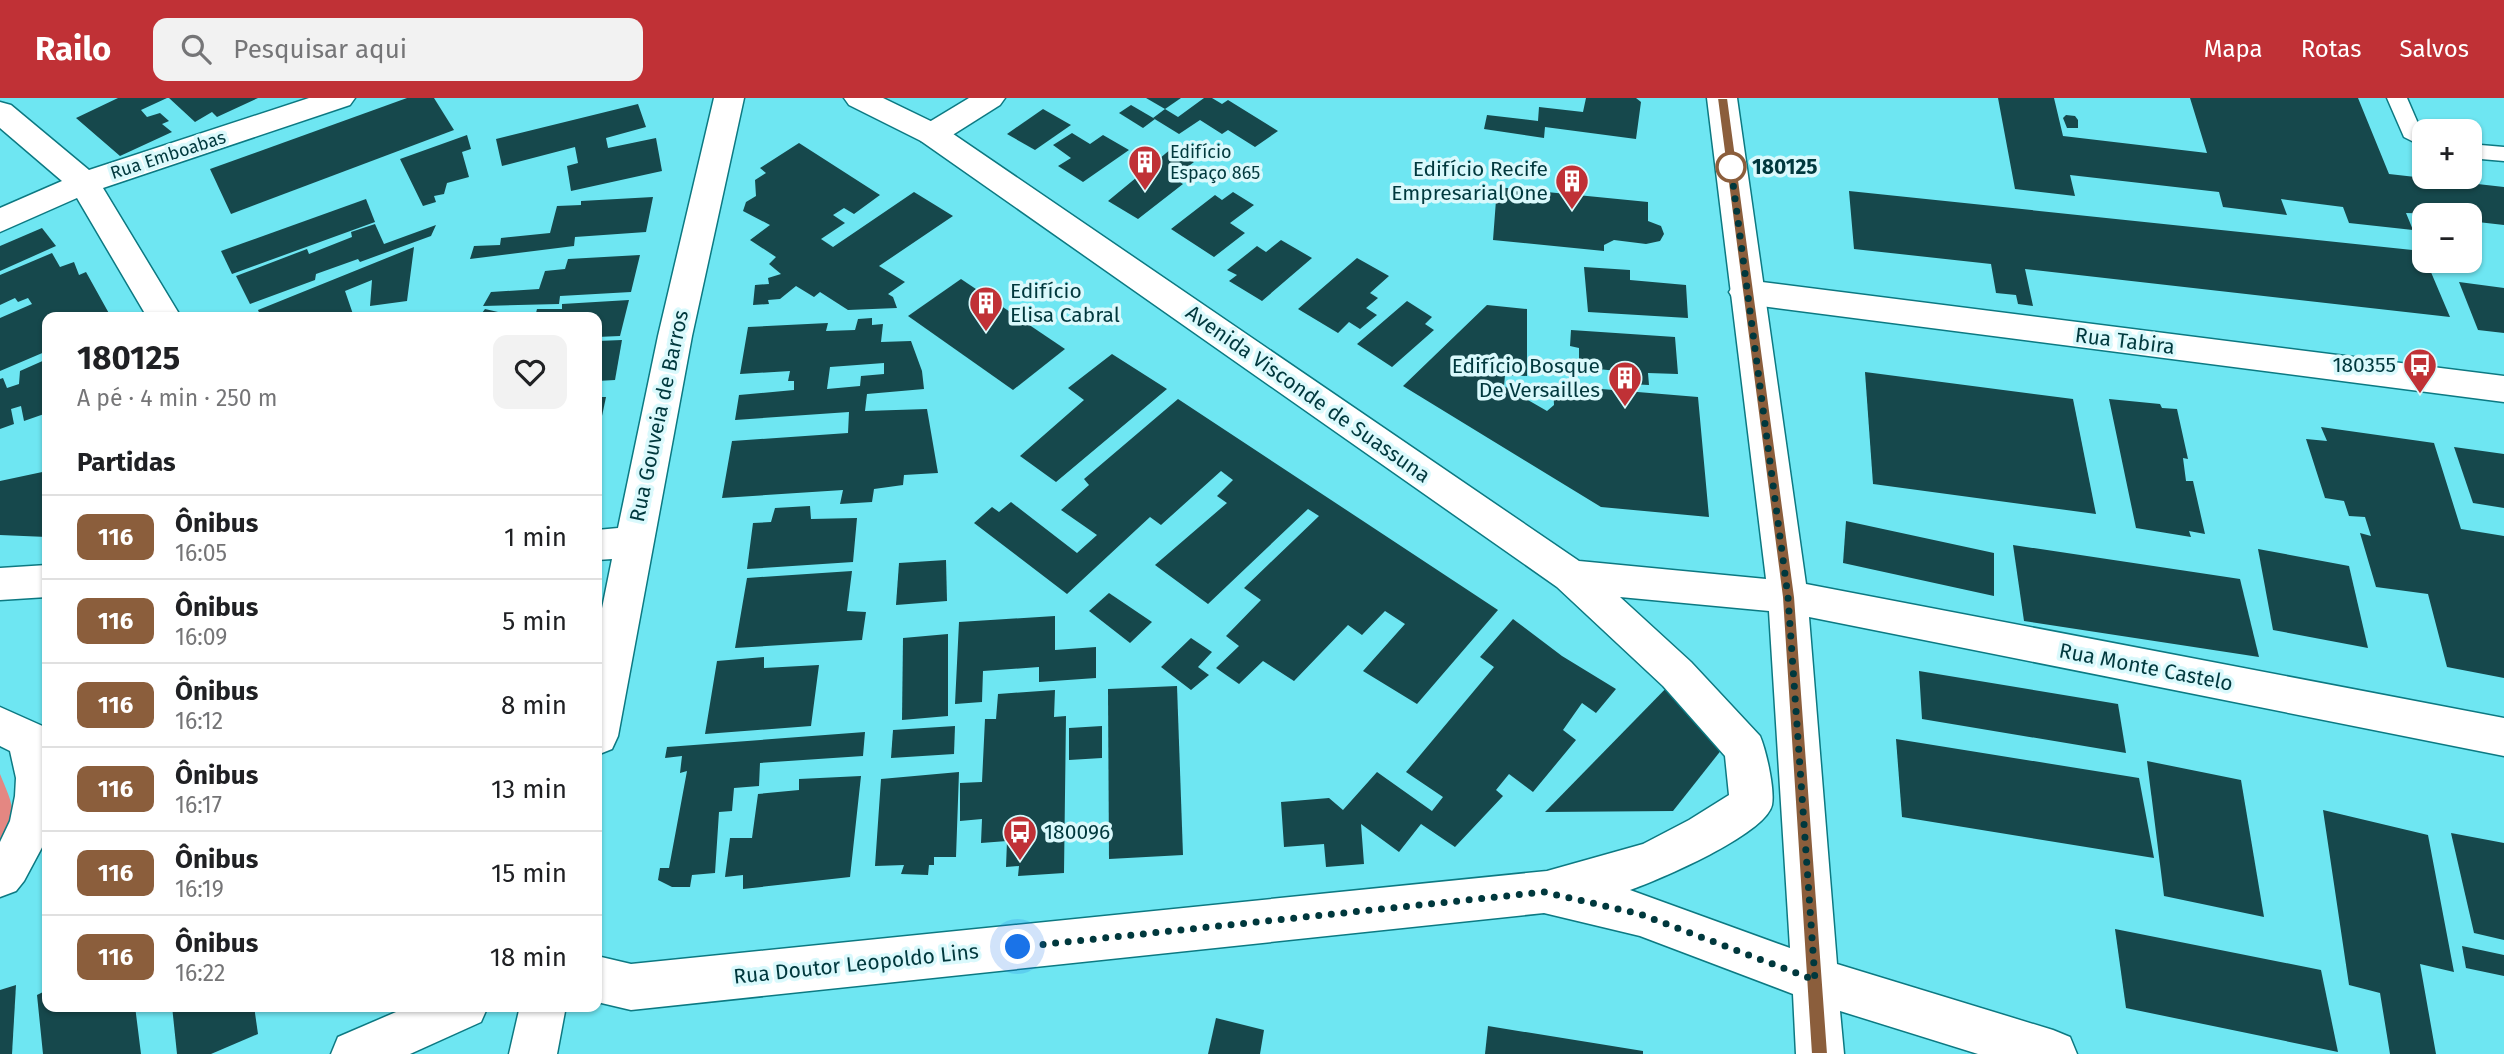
<!DOCTYPE html>
<html lang="pt">
<meta charset="utf-8">
<style>
:root{--surface:#fff;--page:#f2f2f2;--text:#202124;--muted:#757577;--line:#e0e0e0;--accent:#c03136}
body{margin:0;font-family:"Fira Sans",sans-serif;background:var(--page);color:var(--text);height:100vh;display:flex;flex-direction:column;font-size:26px;white-space:nowrap}
*{box-sizing:border-box;margin:0}
p{font-size:23px;color:var(--muted)}
.icon{flex:none;width:38px;height:38px;fill:none;stroke:currentColor;stroke-width:2;stroke-linecap:round;stroke-linejoin:round}
.map{position:relative;flex:1;overflow:hidden}
.side{position:absolute;left:42px;top:214px;width:560px;height:700px;display:flex;flex-direction:column;background:var(--surface);border-radius:14px;box-shadow:0 2px 5px #0004}
.side>*{flex:none}
.badge{padding:0 14px;border-radius:10px;font-size:24px;line-height:46px}
.controls{position:absolute;left:2412px;top:21px;display:grid;gap:14px}
.controls a{display:grid;place-items:center;width:70px;height:70px;border-radius:14px;background:var(--surface);box-shadow:0 2px 5px #0004;font-size:35px}
.you{position:absolute;width:35px;height:35px;margin:-18px;border:5px solid #fff;border-radius:50%;background:#1a73e8;box-shadow:0 0 0 10px #1a73e833}
.map>.badge{position:absolute;translate:-50% -50%;box-shadow:0 0 0 4px #fff}
h2{padding:0 35px;font-size:26px;line-height:63px}
.round{display:grid;place-items:center;flex:none;width:74px;height:74px;border-radius:14px;background:var(--page)}
.head{display:flex;align-items:center;justify-content:space-between;height:119px;padding:0 35px}
h1{font-size:33px;font-weight:700;line-height:52px}
ul{padding:0;list-style:none}
li{display:flex;align-items:center;gap:21px;height:84px;padding:0 35px;border-top:2px solid var(--line)}
li div{flex:1}
li b{display:block;font-size:26px}
li em{font-style:normal}
li .badge{min-width:77px;font-weight:700;text-align:center}
header{display:flex;align-items:center;gap:42px;box-sizing:border-box;height:98px;padding:0 35px;background:var(--accent);color:#fff}
header strong{font-size:33px}
nav{display:flex;gap:38px;margin-inline-start:auto;font-size:24px}
.search{width:490px;height:63px;background:var(--page);display:flex;align-items:center;gap:18px;box-sizing:border-box;padding:0 24px;border-radius:14px;color:var(--muted);font-size:26px}
.map>svg:first-child{display:block}
</style>
<header>
<strong>Railo</strong>
<div class="search"><svg class="icon" aria-label="search" viewBox="0 0 24 24"><circle cx="10" cy="10" r="6"/><path d="M15 15l6 6"/></svg>Pesquisar aqui</div>
<nav><a>Mapa</a><a>Rotas</a><a>Salvos</a></nav>
</header>
<div class="map">
<svg width="2504" height="956" viewBox="0 0 2504 956">
<rect width="100%" height="100%" fill="#6ee6f2"/>
<path fill="#e48782" d="M0 676C13 708 20 718 0 749Z"/>
<g fill="#16484c" fill-rule="evenodd">
<polygon points="118,0 167,0 141,12 147,19 160,15 169,23 162,26 172,34 120,58 76,20"/>
<polygon points="169,0 258,0 217,19 212,14 195,24"/>
<polygon points="407,0 434,0 454,32 231,116 210,71"/>
<polygon points="1146,0 1181,0 1165,11"/>
<polygon points="1204,0 1212,0 1222,6 1228,2 1278,33 1255,49 1228,32 1222,36 1200,22 1179,36 1153,20 1165,11 1178,19"/>
<polygon points="1586,0 1636,0 1641,4 1636,41 1545,29 1544,40 1484,31 1487,17 1538,23 1539,9 1583,14"/>
<polygon points="1998,0 2054,0 2063,38 2207,55 2190,0 2358,0 2389,76 2504,89 2504,127 2469,123 2469,117 2406,115 2413,132 2349,125 2343,109 2281,101 2287,117 2223,109 2219,94 2070,77 2075,98 2015,91"/>
<polygon points="638,6 646,29 606,40 608,50 656,40 662,73 571,93 567,68 578,65 575,49 502,68 496,41"/>
<polygon points="1131,7 1155,21 1143,30 1119,15"/>
<polygon points="1043,11 1071,27 1035,52 1007,36"/>
<polygon points="2066,17 2075,18 2078,22 2078,30 2067,30 2063,20"/>
<polygon points="1072,35 1090,46 1103,37 1129,52 1083,84 1058,68 1071,60 1053,47"/>
<polygon points="467,37 471,51 462,54 469,79 447,85 444,96 434,98 436,104 423,108 400,61"/>
<polygon points="799,45 880,97 854,116 844,110 833,117 845,125 821,141 833,149 914,94 953,118 879,168 905,184 888,196 893,199 897,210 848,212 820,194 814,199 796,188 780,201 768,202 769,206 753,207 755,187 769,186 768,180 781,176 769,166 776,159 750,142 770,127 743,113 746,104 756,98 755,82 766,75 760,70"/>
<polygon points="1171,51 1194,64 1173,80 1183,86 1138,121 1108,103"/>
<polygon points="1497,89 1648,104 1648,123 1661,128 1664,136 1660,143 1646,146 1614,142 1604,147 1604,153 1493,142"/>
<polygon points="1849,93 2422,153 2450,219 2025,171 2033,208 2018,206 2016,197 1996,195 1991,166 1854,151"/>
<polygon points="1233,94 1254,107 1230,125 1245,135 1214,159 1171,131 1215,97 1222,102"/>
<polygon points="653,99 646,134 575,139 574,148 470,161 474,148 500,147 501,140 550,135 557,108 581,107 581,103"/>
<polygon points="366,101 375,124 232,176 221,153"/>
<polygon points="375,126 384,146 436,127 431,138 360,164 358,161 316,176 315,182 250,206 236,178 307,151 309,156 352,139 351,134"/>
<polygon points="42,130 56,148 0,173 0,148"/>
<polygon points="1281,142 1312,160 1262,203 1229,183 1237,177 1227,172 1257,148 1266,154"/>
<polygon points="414,149 407,203 370,208 372,182 345,193 354,219 261,219 258,212"/>
<polygon points="52,155 60,169 74,164 79,177 86,174 111,219 47,219 47,253 0,273 0,220 32,206 28,200 18,204 15,200 0,207 0,177"/>
<polygon points="640,157 631,194 560,198 559,206 483,208 491,194 539,191 545,173 565,171 568,161"/>
<polygon points="1357,160 1389,178 1370,195 1378,200 1366,210 1377,217 1360,231 1349,224 1338,235 1298,211"/>
<polygon points="1584,169 1630,172 1630,182 1686,187 1688,220 1588,214"/>
<polygon points="961,181 1065,251 1013,292 908,218"/>
<polygon points="2459,184 2504,190 2504,235 2478,232"/>
<polygon points="629,202 620,238 597,239 597,219 535,219 537,211 562,211 562,206"/>
<polygon points="1407,203 1432,219 1425,226 1434,232 1392,269 1357,246"/>
<polygon points="1487,207 1527,211 1527,278 1505,277 1504,288 1547,313 1554,307 1553,287 1698,299 1709,419 1601,409 1403,288"/>
<polygon points="485,211 516,218 516,219 479,219"/>
<path d="M872 220V227L883 226 881 244 911 243 922 273 924 291 867 296 865 313 927 311 938 375 904 377 903 387 874 391 872 404 840 406 843 392 722 400 732 343 848 335 849 314 735 322 739 297 794 292V283H788L790 273 740 276 748 229 828 225 826 233 855 232 858 221ZM884 265V276L861 278 860 288 827 291 830 269Z"/>
<polygon points="1571,232 1675,239 1678,276 1648,275 1649,287 1629,286 1627,274 1579,269 1579,250 1570,248"/>
<polygon points="622,242 615,282 597,283 597,243"/>
<polygon points="1112,256 1167,291 1056,384 1020,358 1084,302 1068,290"/>
<polygon points="47,261 47,315 24,323 21,308 11,311 14,326 0,331 0,281 3,280 7,290 19,286 20,273"/>
<polygon points="1865,274 2073,301 2096,416 1873,386"/>
<polygon points="597,299 606,299 598,337 597,337"/>
<polygon points="1178,301 1498,512 1417,606 1363,573 1405,526 1385,513 1362,537 1348,527 1294,583 1263,563 1239,586 1216,570 1239,548 1226,538 1261,502 1244,490 1319,418 1308,411 1208,506 1155,467 1227,405 1217,398 1233,382 1221,373 1161,427 1150,419 1067,496 974,425 992,409 999,414 1011,404 1077,455 1097,437 1061,412 1089,387 1084,381"/>
<polygon points="2109,301 2160,306 2162,310 2177,311 2188,361 2183,360 2186,383 2193,383 2205,436 2189,433 2191,439 2136,430"/>
<polygon points="2321,329 2434,345 2461,431 2504,438 2504,580 2447,569 2428,496 2376,489 2360,435 2371,438 2365,419 2349,418 2344,403 2325,400 2306,341 2327,343"/>
<polygon points="2454,349 2504,356 2504,410 2473,405"/>
<polygon points="47,373 47,439 0,437 0,383"/>
<polygon points="810,408 811,421 857,420 853,464 747,471 753,425 771,424 775,410"/>
<polygon points="1846,423 1994,455 1994,498 1843,465"/>
<polygon points="2013,447 2240,481 2259,559 2024,523"/>
<polygon points="2258,451 2349,468 2368,550 2273,532"/>
<polygon points="946,462 947,503 896,507 899,465"/>
<polygon points="852,473 847,513 866,514 862,542 735,550 747,480"/>
<polygon points="1109,495 1152,524 1130,545 1089,513"/>
<polygon points="1055,518 1055,552 1096,549 1096,580 1039,584 1039,569 983,573 982,604 955,606 959,524"/>
<polygon points="1513,521 1562,558 1616,591 1596,615 1582,605 1563,632 1576,642 1533,694 1509,676 1496,692 1503,698 1455,749 1421,726 1399,754 1361,726 1364,766 1326,769 1324,746 1284,749 1281,704 1329,700 1343,712 1377,674 1432,713 1443,699 1406,674 1494,569 1480,559"/>
<polygon points="948,536 948,618 902,622 903,540"/>
<polygon points="1191,540 1212,554 1198,569 1209,577 1191,592 1161,569"/>
<polygon points="764,559 764,570 819,567 811,628 705,636 717,563"/>
<polygon points="1919,573 2118,606 2126,655 1922,621"/>
<polygon points="1677,579 1730,641 1673,713 1545,714"/>
<polygon points="1177,588 1183,757 1109,761 1108,591"/>
<polygon points="1055,592 1054,619 1066,618 1064,775 1018,778 1019,768 1006,769 1007,743 981,745 982,721 960,723 960,685 982,684 985,621 996,621 998,596"/>
<polygon points="955,628 954,656 891,660 893,632"/>
<polygon points="1102,628 1102,660 1069,662 1069,630"/>
<polygon points="865,634 863,658 760,665 759,688 734,690 732,713 719,714 715,775 692,777 690,789 672,789 658,782 660,770 669,770 687,673 680,675 682,658 665,660 667,649"/>
<polygon points="1896,641 2139,680 2154,760 1902,719"/>
<polygon points="2147,663 2241,682 2264,819 2164,798"/>
<polygon points="959,674 956,759 934,759 934,767 929,767 928,777 901,776 904,767 875,768 881,681"/>
<polygon points="861,678 850,779 743,791 743,777 725,779 730,740 752,740 758,696 799,692 799,681"/>
<polygon points="2323,712 2428,737 2454,874 2420,866 2436,956 2390,956 2380,895 2349,887"/>
<polygon points="2451,735 2504,745 2504,842 2474,835"/>
<polygon points="2115,831 2321,872 2338,954 2126,910"/>
<polygon points="2462,848 2504,857 2504,878 2466,870"/>
<polygon points="16,887 12,956 0,956 0,892"/>
<polygon points="47,892 47,908 135,908 141,956 43,956 37,897"/>
<polygon points="172,908 254,908 258,936 211,956 177,956"/>
<polygon points="1216,920 1264,932 1260,956 1208,956"/>
<polygon points="1488,928 1643,953 1643,956 1485,956"/>
</g>
<g fill="none" stroke-linecap="round" stroke-linejoin="round">
<g stroke="#0c7982" stroke-width="3">
<g id="lane">
<polygon points="2387,0 2407,0 2420,30 2425,33 2424,49 2404,39"/>
<polygon points="2469,46 2504,49 2504,63 2469,60"/>
</g>
</g>
<g stroke="#0c7982" stroke-width="3">
<g id="street">
<polygon points="309,0 355,0 350,7 103,90 181,219 147,219 77,100 0,134 0,110 62,83 0,30 0,4 11,7 89,72"/>
<polygon points="714,0 744,0 692,238 618,638 612,651 597,657 597,535 612,461 597,462 597,432 618,430 658,238"/>
<polygon points="969,0 1005,0 1000,7 943,43 932,46 921,43 917,36 921,29"/>
<polygon points="1746,182 2504,278 2504,304 1746,206 1734,202 1729,194 1734,186"/>
<polygon points="47,467 47,499 0,502 0,470"/>
<polygon points="410,908 488,908 481,924 410,956 331,956 338,939"/>
<polygon points="520,908 566,908 557,956 509,956"/>
</g>
</g>
<g stroke="#0c7982" stroke-width="3">
<g id="secondary">
<path d="M844 0H883L943 29 1579 463 1766 481 1707 0H1737L1806 486 2504 620V658L1809 519 1837 866 2053 932 2070 939 2077 956H1978L1840 913 1844 956H1796L1793 896 1640 838 1544 815 631 912 597 904V858L631 866 1547 773 1643 746 1689 722 1729 697 1725 658 1663 588 1557 489 921 43 849 7ZM1620 499 1769 513 1790 850 1630 792C1659 782 1766 736 1772 707 1775 691 1766 652 1760 638L1691 564Z"/>
<polygon points="0,609 47,630 47,740 24,783 16,793 0,799 0,744 10,723 15,698 16,680 10,653 0,648"/>
</g>
</g>
<use href="#lane" fill="#fff" fill-rule="evenodd"/>
<use href="#street" fill="#fff" fill-rule="evenodd"/>
<use href="#secondary" fill="#fff" fill-rule="evenodd"/>
</g>
<polygon fill="#8b5e3c" stroke="#fff" stroke-width="2" points="1717,0 1728,0 1795,499 1828,956 1811,956 1782,499"/>
<g fill="none" stroke-linecap="round" stroke-linejoin="round">
<polyline stroke="#00383d" stroke-width="7" stroke-dasharray="0 12.6" points="1018,849 1544,794 1640,816 1815,882 1788,499 1729,55 1731,69"/>
</g>
<defs>
<g id="building-pin" transform="scale(1.75)"><path d="M0 17L-7.5 6A9.5 9.5 0 1 1 7.5 6Z" fill="#c03136" stroke="#daf9fc"/><path d="M-4-6H4V6H1V3H-1V6H-4ZM-2.5-4.3h1.7v1.8h-1.7ZM.8-4.3h1.7v1.8H.8ZM-2.5-1h1.7V.8h-1.7ZM.8-1h1.7V.8H.8Z" fill="#fff"/></g>
<g id="bus-pin" transform="scale(1.75)"><path d="M0 17L-7.5 6A9.5 9.5 0 1 1 7.5 6Z" fill="#c03136" stroke="#daf9fc"/><path d="M-5-6H5V4H4V6H2V4H-2V6H-4V4H-5ZM-3.5-4V0h7V-4ZM-3.5 1.2v1.5H-2V1.2ZM2 1.2v1.5H3.5V1.2Z" fill="#fff"/></g>
</defs>
<g fill-rule="evenodd">
<use href="#building-pin" x="1145" y="64"/>
<use href="#building-pin" x="1572" y="83"/>
<use href="#building-pin" x="986" y="205"/>
<use href="#bus-pin" x="2420" y="267"/>
<use href="#building-pin" x="1625" y="280"/>
<use href="#bus-pin" x="1020" y="734"/>
</g>
<circle fill="#fff" stroke="#8b5e3c" stroke-width="3.5" cx="1731" cy="69" r="14"/>
<g text-anchor="middle" dominant-baseline="central" stroke-width="7" stroke-linejoin="round" paint-order="stroke">
<g font-size="18" fill="#00383d" stroke="#daf9fc" text-anchor="start">
<text x="1170" y="54">Edifício<tspan x="1170" dy="21">Espaço 865</tspan></text>
</g>
<g font-size="18" fill="#00383d" stroke="#daf9fc">
<text transform="translate(168 57) rotate(-18)">Rua Emboabas</text>
</g>
<g font-size="21" font-weight="bold" fill="#00383d" stroke="#daf9fc" text-anchor="start">
<text x="1752" y="69">180125</text>
</g>
<g font-size="21" fill="#00383d" stroke="#daf9fc" text-anchor="end">
<text x="1548" y="71">Edifício Recife<tspan x="1548" dy="24">Empresarial One</tspan></text>
<text x="1010" y="193" text-anchor="start">Edifício<tspan x="1010" dy="24">Elisa Cabral</tspan></text>
<text x="2396" y="267">180355</text>
<text x="1600" y="268">Edifício Bosque<tspan x="1600" dy="24">De Versailles</tspan></text>
<text x="1044" y="734" text-anchor="start">180096</text>
</g>
<g font-size="21" fill="#00383d" stroke="#daf9fc">
<text transform="translate(2125 243) rotate(7)">Rua Tabira</text>
<text transform="translate(1308 296) rotate(35)">Avenida Visconde de Suassuna</text>
<text transform="translate(659 318) rotate(-78)">Rua Gouveia de Barros</text>
<text transform="translate(2146 569) rotate(11)">Rua Monte Castelo</text>
<text transform="translate(856 866) rotate(-6)">Rua Doutor Leopoldo Lins</text>
</g>
</g>
</svg>
<div class="controls">
<a>+</a>
<a>−</a>
</div>
<div class="you" style="left:1018px;top:849px"></div>
<section class="side">
<div class="head"><div><h1>180125</h1><p>A pé · 4 min · 250 m</p></div><a class="round"><svg class="icon" aria-label="heart" viewBox="0 0 24 24"><path d="M12 20l-8-8c-3-5 5-10 8-4 3-6 11-1 8 4z"/></svg></a></div>
<h2>Partidas</h2>
<ul>
<li><span class="badge" style="background:#8b5e3c;color:#fff">116</span><div><b>Ônibus</b><p>16:05</p></div><em>1 min</em></li>
<li><span class="badge" style="background:#8b5e3c;color:#fff">116</span><div><b>Ônibus</b><p>16:09</p></div><em>5 min</em></li>
<li><span class="badge" style="background:#8b5e3c;color:#fff">116</span><div><b>Ônibus</b><p>16:12</p></div><em>8 min</em></li>
<li><span class="badge" style="background:#8b5e3c;color:#fff">116</span><div><b>Ônibus</b><p>16:17</p></div><em>13 min</em></li>
<li><span class="badge" style="background:#8b5e3c;color:#fff">116</span><div><b>Ônibus</b><p>16:19</p></div><em>15 min</em></li>
<li><span class="badge" style="background:#8b5e3c;color:#fff">116</span><div><b>Ônibus</b><p>16:22</p></div><em>18 min</em></li>
</ul>
</section>
</div>
